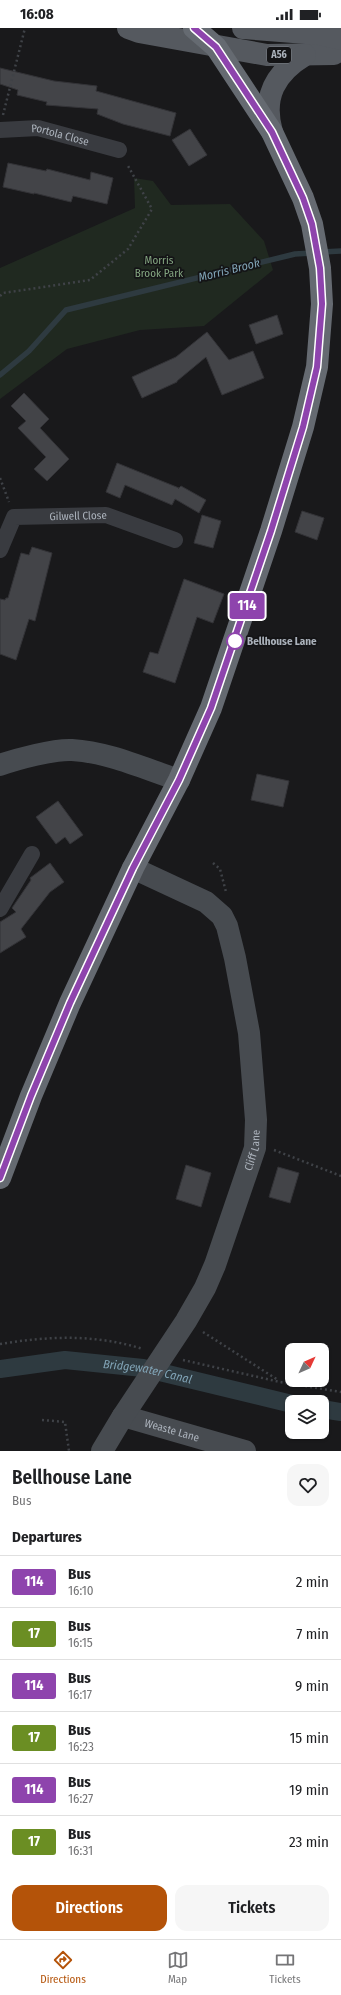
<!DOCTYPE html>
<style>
:root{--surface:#fff;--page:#f6f6f6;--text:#202124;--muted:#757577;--line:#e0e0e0;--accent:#b45309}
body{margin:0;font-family:"Fira Sans Condensed",sans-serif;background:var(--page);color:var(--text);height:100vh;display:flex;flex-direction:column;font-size:15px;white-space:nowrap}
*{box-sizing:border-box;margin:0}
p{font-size:13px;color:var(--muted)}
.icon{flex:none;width:22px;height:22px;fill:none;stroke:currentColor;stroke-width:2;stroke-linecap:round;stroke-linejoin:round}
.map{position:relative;height:1423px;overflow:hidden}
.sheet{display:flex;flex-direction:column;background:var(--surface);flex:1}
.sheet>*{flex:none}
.badge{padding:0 8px;border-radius:3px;font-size:14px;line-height:26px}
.needle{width:26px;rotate:46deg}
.fabs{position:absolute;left:285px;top:1315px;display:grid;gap:8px}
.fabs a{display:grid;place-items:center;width:44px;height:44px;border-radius:8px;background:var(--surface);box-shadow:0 1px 3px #0004;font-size:20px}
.map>.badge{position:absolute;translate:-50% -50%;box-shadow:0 0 0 2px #fff}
h2{padding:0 12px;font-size:15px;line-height:36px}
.round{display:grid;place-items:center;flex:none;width:42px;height:42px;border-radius:12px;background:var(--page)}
.overview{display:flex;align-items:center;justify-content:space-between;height:68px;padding:0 12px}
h1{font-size:19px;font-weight:600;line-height:30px}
.action{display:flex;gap:8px;margin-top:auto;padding:8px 12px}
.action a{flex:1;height:46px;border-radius:12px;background:var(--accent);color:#fff;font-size:16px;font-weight:600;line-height:46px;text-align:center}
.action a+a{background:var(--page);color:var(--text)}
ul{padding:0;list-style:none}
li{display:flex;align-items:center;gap:12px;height:52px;padding:0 12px;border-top:1px solid var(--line)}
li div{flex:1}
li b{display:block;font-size:15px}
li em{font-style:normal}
li .badge{min-width:44px;font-weight:700;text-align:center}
.status{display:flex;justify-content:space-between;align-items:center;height:28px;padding:0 20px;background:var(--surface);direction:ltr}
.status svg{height:11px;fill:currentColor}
.dock{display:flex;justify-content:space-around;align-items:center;height:56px;border-top:1px solid var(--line);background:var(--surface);font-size:11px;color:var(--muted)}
.dock a{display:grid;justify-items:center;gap:2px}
.dock .selected{color:var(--accent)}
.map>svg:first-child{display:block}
</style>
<div class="status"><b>16:08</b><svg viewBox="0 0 49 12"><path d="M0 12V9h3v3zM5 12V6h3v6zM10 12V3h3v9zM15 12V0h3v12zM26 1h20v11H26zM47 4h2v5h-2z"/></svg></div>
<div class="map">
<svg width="341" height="1423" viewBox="0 0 341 1423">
<rect width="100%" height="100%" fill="#19191b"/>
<polygon fill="#202920" points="134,150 153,153 171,177 230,176 264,213 273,242 204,298 140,302 67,321 0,371 0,240 135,180"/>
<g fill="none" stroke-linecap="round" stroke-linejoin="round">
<g stroke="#2e3a40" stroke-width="5.5">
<polyline points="322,224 341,223"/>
<polyline points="0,347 29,323 66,282 295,226 312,225"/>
</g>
<g stroke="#2e3a40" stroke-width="18">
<path id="s1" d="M0 1341 65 1332 143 1340 292 1376"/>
<polyline points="322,1381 341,1384"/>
</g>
</g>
<g fill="#434448" stroke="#333337">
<polygon points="0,40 54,53 97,58 96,63 176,85 170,108 123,96 97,86 98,81 46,77 47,74 17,67 18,62 0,56"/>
<polygon points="190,101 207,127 189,138 172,112"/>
<polygon points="8,135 46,143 47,141 90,152 91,144 113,150 107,176 73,168 71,174 34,165 34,166 3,159"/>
<polygon points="277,287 283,306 256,316 249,297"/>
<polygon points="207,304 229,332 253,323 264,350 222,367 206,329 177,353 177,354 142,370 132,349 176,329"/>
<polygon points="24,365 49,391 40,400 69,431 47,453 34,441 46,429 18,400 26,393 11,378"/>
<polygon points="117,435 179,460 178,461 181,458 206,472 199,485 175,471 172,477 125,457 120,470 106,464"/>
<polygon points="302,483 324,490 317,512 295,504"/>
<polygon points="202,487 221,493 213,520 194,515"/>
<polygon points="32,519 52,525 35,593 29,591 16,632 0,626 0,571 5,572 6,570 8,570 21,525 29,527"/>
<polygon points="184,551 224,566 213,595 197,589 175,655 143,644 150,624 158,626"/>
<polygon points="257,746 289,753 283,779 251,772"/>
<polygon points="58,773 83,807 70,816 65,809 56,816 36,789"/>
<polygon points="50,835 64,854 50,864 21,901 26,909 0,925 0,894 16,884 12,880 31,852 30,850"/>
<polygon points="186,1137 211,1145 201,1179 176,1171"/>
<polygon points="278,1139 299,1145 290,1175 269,1169"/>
</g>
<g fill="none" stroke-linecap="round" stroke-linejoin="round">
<g stroke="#3f4247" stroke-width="2.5" stroke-dasharray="2 3" stroke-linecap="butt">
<polyline points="3,87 25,0"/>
<polyline points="0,268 3,265 90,252 128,221 152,181 127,136"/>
<polyline points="0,450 9,474"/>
<polyline points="213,835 220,841 226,864"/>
<polyline points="274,1122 341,1148"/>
<polyline points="203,1304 278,1352"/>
<path d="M0 1316C49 1308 95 1306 143 1321"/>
<polyline points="183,1332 280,1354 341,1364"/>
<polyline points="42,1392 65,1394 69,1423"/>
</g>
<g stroke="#393b40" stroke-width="16">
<path id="s2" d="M0 102 38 100 119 122"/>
<path id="s3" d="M0 522 14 489 106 487 175 512"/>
<polyline points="0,881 32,826"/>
</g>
<g stroke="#474b50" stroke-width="22">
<path d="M0 737C17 731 54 721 72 722 108 724 145 741 179 752"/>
<path id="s4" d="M123 1388 245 1423"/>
<path id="s5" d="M102 1423 123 1388 186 1293 205 1260 215 1237 255 1120 256 1092 249 1005 235 930 227 898 222 888 206 874 133 840"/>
</g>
<g stroke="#55595f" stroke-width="22">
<polyline points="128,0 139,4 267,27 334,26 341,20"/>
<polyline points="243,0 319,6 341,11"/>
<path d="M272 104C262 69 275 45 305 27"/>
</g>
<polyline stroke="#656a71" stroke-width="22" points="0,1150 31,1068 70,975 133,840 179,752 211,680 271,503 303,399 317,339 322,276 320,240 312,196 303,170 272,104 216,19 194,0"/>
</g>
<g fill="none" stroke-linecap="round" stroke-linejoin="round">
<g stroke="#fff" stroke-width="9">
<polyline id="line" points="0,1150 31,1068 70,975 133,840 179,752 211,680 271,503 303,399 317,339 322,276 320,240 312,196 303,170 272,104 216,19 194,0"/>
</g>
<use href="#line" stroke="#8e44ad" stroke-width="6"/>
</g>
<circle fill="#fff" stroke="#8e44ad" stroke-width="2" cx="235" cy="613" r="8"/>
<g text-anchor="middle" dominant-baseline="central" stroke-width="3.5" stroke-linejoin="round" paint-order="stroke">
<rect fill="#141416" stroke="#7e838a" stroke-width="1" x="267" y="19" width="24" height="16" rx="3"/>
<g font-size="10" font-weight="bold" fill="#abb2bb">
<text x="279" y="27">A56</text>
</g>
<g font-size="11" fill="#abb2bb" stroke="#141416">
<text stroke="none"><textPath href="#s2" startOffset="61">Portola Close</textPath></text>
<text stroke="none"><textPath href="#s3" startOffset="100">Gilwell Close</textPath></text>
<text stroke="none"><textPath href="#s5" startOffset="339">Cliff Lane</textPath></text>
<text stroke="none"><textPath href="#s4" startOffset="51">Weaste Lane</textPath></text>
</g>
<g font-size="11" fill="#84a681" stroke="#141416">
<text x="159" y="232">Morris<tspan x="159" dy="13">Brook Park</tspan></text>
</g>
<g font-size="11" font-weight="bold" fill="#abb2bb" stroke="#141416" text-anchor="start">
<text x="247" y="613">Bellhouse Lane</text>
</g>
<g font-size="12" font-style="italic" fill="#81a4b6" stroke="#141416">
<text transform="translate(229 242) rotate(-14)">Morris Brook</text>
<text stroke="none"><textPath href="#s1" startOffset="149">Bridgewater Canal</textPath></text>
</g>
</g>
</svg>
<div class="fabs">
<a><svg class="needle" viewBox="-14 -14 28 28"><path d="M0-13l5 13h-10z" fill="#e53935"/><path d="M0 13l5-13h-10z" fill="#757577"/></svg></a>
<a><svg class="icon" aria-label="layers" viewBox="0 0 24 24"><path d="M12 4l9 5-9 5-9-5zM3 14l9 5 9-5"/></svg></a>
</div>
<b class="badge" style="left:247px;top:578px;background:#8e44ad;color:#fff">114</b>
</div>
<section class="sheet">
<div class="overview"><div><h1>Bellhouse Lane</h1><p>Bus</p></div><a class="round"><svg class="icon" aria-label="heart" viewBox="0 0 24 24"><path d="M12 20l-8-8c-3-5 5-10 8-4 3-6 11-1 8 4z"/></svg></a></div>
<h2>Departures</h2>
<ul>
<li><span class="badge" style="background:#8e44ad;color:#fff">114</span><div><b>Bus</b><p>16:10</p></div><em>2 min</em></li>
<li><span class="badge" style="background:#6b8e23;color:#fff">17</span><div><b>Bus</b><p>16:15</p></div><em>7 min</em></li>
<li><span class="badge" style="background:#8e44ad;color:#fff">114</span><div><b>Bus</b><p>16:17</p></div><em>9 min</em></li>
<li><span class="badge" style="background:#6b8e23;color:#fff">17</span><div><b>Bus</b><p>16:23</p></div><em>15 min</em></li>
<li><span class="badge" style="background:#8e44ad;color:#fff">114</span><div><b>Bus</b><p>16:27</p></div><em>19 min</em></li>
<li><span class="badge" style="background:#6b8e23;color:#fff">17</span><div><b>Bus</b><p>16:31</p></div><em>23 min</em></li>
</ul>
<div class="action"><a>Directions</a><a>Tickets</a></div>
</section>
<nav class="dock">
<a class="selected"><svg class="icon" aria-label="directions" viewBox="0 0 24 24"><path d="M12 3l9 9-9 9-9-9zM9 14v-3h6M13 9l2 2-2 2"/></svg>Directions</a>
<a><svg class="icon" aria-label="map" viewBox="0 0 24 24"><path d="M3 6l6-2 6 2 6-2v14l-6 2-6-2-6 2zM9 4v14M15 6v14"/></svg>Map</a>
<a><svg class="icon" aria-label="tickets" viewBox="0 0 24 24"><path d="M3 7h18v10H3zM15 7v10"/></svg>Tickets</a>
</nav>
